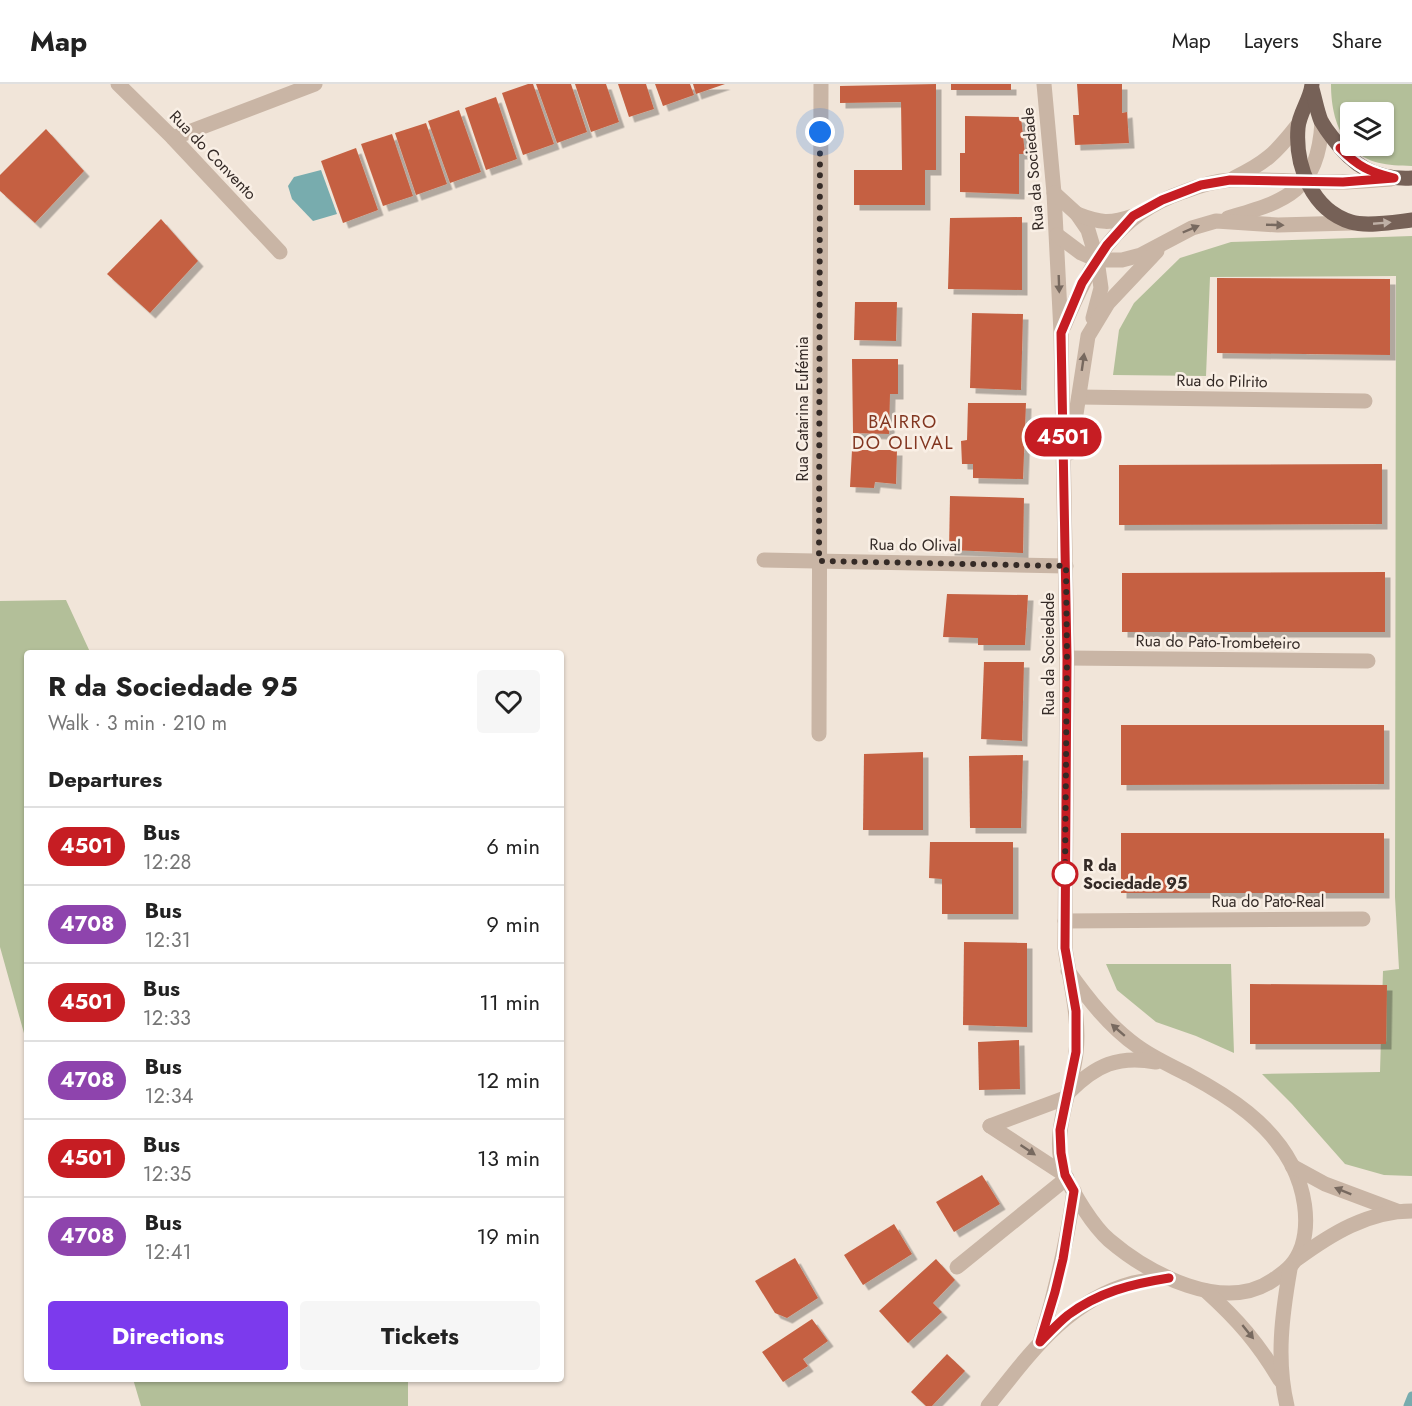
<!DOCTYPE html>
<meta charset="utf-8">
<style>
:root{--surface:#fff;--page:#f6f6f6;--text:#222;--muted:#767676;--line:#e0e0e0;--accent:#7c3aed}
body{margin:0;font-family:Jost,sans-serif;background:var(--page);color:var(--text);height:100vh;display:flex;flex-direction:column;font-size:22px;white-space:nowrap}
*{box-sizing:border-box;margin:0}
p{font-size:20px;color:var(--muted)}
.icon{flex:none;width:33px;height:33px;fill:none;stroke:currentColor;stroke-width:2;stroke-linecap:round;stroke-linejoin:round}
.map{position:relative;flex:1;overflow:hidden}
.side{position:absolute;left:24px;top:566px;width:540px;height:732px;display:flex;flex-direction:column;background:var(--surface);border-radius:6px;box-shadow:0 2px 4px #0004}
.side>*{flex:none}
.badge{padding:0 12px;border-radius:20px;font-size:21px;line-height:39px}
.tools{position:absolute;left:1340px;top:18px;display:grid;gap:12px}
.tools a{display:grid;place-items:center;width:54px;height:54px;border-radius:6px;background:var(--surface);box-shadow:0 2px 4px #0004;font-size:30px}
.you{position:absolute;width:30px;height:30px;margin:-15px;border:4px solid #fff;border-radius:50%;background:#1a73e8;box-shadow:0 0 0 9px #1a73e833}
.map>.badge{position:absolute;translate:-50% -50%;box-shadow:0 0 0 3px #fff}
h2{padding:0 24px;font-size:22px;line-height:54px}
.round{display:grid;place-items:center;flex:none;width:63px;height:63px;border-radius:6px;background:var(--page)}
.headline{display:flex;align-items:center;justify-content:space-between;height:102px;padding:0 24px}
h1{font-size:28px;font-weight:700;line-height:45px}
.primary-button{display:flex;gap:12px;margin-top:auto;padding:12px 24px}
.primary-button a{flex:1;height:69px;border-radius:6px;background:var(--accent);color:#fff;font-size:24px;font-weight:700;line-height:69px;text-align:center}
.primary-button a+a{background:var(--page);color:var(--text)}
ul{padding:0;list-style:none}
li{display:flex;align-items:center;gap:18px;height:78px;padding:0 24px;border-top:2px solid var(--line)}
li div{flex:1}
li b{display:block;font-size:22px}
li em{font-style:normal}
li .badge{min-width:66px;font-weight:700;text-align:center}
header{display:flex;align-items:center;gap:36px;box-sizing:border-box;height:84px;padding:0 30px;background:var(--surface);border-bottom:2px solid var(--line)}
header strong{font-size:28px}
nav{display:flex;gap:33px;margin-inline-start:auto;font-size:21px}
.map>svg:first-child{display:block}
</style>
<header>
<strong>Map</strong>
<nav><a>Map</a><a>Layers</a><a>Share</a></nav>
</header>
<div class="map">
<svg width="1412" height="1322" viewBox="0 0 1412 1322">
<defs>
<filter id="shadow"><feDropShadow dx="5.5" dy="5.5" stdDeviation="0" flood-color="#0004"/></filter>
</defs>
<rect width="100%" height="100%" fill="#f1e5d9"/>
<g fill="#b3bf99">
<path d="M1331 0H1412V82C1387 81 1368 81 1350 62H1383V28H1350V61C1335 45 1331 21 1331 0Z"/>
<polygon points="1412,152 1412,1092 1384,1091 1345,1080 1292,1020 1262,990 1380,988 1383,887 1399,885 1395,813 1396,192 1210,193 1206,292 1113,291 1119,246 1134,219 1180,174 1231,158"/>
<polygon points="66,516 90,568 27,568 27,960 0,863 0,517"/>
<polygon points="1106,880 1231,880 1234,969 1196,952 1156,938 1117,906"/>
<polygon points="133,1295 408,1295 408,1322 141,1322"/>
</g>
<polygon fill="#78acae" points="321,86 337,130 313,137 292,115 288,102 294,93"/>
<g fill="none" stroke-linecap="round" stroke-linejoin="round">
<polyline stroke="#78acae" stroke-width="9" points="1408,1322 1412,1312"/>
</g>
<g fill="#c56142" filter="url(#shadow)">
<polygon points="528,0 533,0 554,60 523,71 502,9"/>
<polygon points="536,0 571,0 587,48 557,59"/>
<polygon points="575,0 606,0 619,38 591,48"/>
<polygon points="618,0 646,0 654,25 629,33"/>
<polygon points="655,0 690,0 694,11 663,22"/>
<polygon points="693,0 725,0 696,10"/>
<polygon points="936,0 936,86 925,86 925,121 854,121 854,86 902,86 901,18 840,19 840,2"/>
<rect x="951" y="0" width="60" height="6"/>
<polygon points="1077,0 1122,0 1122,29 1127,28 1129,59 1075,61 1073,31 1079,31"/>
<polygon points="496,13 517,75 486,86 465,24"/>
<polygon points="459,26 481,88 450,99 428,37"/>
<polygon points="965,32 1021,33 1025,70 1019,70 1019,110 960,108 960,69 965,69"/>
<polygon points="426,39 447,100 416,111 395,49"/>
<polygon points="46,45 84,87 35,139 0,107 0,91"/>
<polygon points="392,50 413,112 383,122 361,60"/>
<polygon points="356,64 378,126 343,139 321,77"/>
<polygon points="1022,133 1022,206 948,205 950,134"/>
<polygon points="161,135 198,177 150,229 107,190"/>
<polygon points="1217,194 1390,195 1390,271 1217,269"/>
<polygon points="855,218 897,218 896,257 854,256"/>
<polygon points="972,229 1023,230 1021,306 970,304"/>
<polygon points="852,275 898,275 898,310 890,310 889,350 853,349"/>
<polygon points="968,319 1026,319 1023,395 973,394 973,380 962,380 961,357 967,356"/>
<polygon points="852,366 897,366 896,400 875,398 874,404 850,403"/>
<polygon points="1382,380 1382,440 1119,441 1119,381"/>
<polygon points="950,412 1024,414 1023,469 949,466"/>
<polygon points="1385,488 1385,548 1122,548 1122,489"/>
<polygon points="947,510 1028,511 1025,561 978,561 978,554 943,553"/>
<polygon points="984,578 1024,578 1022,657 981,655"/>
<polygon points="1121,641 1384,641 1384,700 1121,701"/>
<polygon points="923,668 923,746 863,746 864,670"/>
<polygon points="1023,671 1021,744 970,744 969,672"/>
<rect x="1121" y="749" width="263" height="60"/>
<polygon points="930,758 1013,758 1013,830 942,830 942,795 929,794"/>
<polygon points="964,858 1027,859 1027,943 963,941"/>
<polygon points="1250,900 1387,901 1386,960 1250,960"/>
<polygon points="1019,956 1020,1005 979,1006 978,958"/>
<polygon points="982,1091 1000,1120 954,1148 936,1118"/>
<polygon points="894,1140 912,1170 863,1201 844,1171"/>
<polygon points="795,1174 818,1214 787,1234 775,1229 755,1197"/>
<polygon points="936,1175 955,1196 933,1219 942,1228 908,1259 879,1227"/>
<polygon points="812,1235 828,1257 803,1275 808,1282 783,1298 762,1268"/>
<polygon points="947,1270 965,1287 932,1322 926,1322 911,1308"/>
</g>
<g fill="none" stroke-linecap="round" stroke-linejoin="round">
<g stroke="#c9b5a5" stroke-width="15">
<polyline points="118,0 173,54 280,168"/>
<polyline points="173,54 315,0"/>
<polyline points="1079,313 1365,317"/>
<polyline points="764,476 1066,482"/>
<polyline points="1067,574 1368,577"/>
<polyline points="819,650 821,0"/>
<polyline points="1065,837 1363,835"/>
<polyline points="957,1183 1067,1094"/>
</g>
<g stroke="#c9b5a5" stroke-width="15">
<path d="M1044 0 1054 109 1061 249 1067 574 1065 864C1070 898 1080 934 1076 969 1072 1008 1049 1051 1065 1091 1074 1111 1093 1142 1109 1156 1149 1190 1224 1230 1273 1196 1288 1186 1296 1179 1302 1162 1310 1136 1304 1105 1292 1081 1270 1039 1230 1013 1189 991 1172 982 1153 974 1137 962 1109 942 1088 915 1068 887"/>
<path d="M1234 94C1265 79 1275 70 1297 42"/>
<polyline points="1054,109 1077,130 1088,146 1097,176 1101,204 1093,234"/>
<path d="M1077 130C1100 139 1110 140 1133 132"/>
<path d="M1228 134C1287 117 1318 107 1322 38"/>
<polyline points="1057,151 1081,169 1097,176 1122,176 1141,171 1192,144 1216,137 1278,141 1352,139"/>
<path d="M1064 242C1090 180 1115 131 1183 108 1198 102 1215 97 1231 96 1268 95 1304 98 1341 98 1357 98 1374 96 1391 95"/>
<polyline points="1070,369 1088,252 1108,219 1157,167"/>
<path d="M1069 1008C1096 981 1118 971 1156 978"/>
<polyline points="990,1042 1065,1091"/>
<polyline points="990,1042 1065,1014"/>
<polyline points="1292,1082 1325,1100 1397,1127"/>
<path d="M1297 1175C1331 1150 1368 1127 1412 1127"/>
<path d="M1206 1207C1238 1236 1258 1259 1280 1296"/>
<path d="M1041 1255C1056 1206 1067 1158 1074 1107"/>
<path d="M988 1322C1029 1271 1066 1217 1133 1199 1144 1196 1157 1195 1169 1194"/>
<path d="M1287 1322C1276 1276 1282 1231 1290 1185"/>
</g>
<g stroke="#766157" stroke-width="15">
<path d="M1312 0C1311 15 1299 29 1298 44 1295 82 1312 126 1351 138 1367 143 1395 138 1412 136"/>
<path d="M1312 5C1315 15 1317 27 1321 37 1324 42 1328 48 1332 53 1353 82 1375 96 1412 94"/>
</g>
</g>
<defs><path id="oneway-solid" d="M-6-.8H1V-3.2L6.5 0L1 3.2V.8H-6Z" transform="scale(1.5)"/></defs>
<use fill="#beafa5" href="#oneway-solid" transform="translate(1382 139) rotate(-5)"/>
<g fill="#77695f">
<use href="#oneway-solid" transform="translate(1275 141) rotate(2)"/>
<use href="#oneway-solid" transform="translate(1191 145) rotate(-23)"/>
<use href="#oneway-solid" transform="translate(1059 200) rotate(88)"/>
<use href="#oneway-solid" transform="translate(1083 278) rotate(-82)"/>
<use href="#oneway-solid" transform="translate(1118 946) rotate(-139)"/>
<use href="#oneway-solid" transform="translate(1028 1066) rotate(34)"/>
<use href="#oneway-solid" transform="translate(1343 1107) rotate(-158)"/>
<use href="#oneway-solid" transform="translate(1248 1248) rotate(51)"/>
</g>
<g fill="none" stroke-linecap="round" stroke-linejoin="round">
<g stroke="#fff" stroke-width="14">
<path id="line" d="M1169 1194C1131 1200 1099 1208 1068 1231 1058 1239 1049 1249 1040 1258L1055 1208 1063 1175 1074 1107 1065 1091 1061 1069 1060 1046 1076 968V927L1065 864 1067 574 1061 249 1082 199 1107 161 1133 132 1162 116 1201 101 1230 96 1343 98 1394 94C1370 88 1358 83 1340 64"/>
</g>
<use href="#line" stroke="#c61d23" stroke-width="9"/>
<polyline stroke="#342a26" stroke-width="6" stroke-dasharray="0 10.8" points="820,48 819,477 1066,482 1067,574 1065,790"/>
</g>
<circle fill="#fff" stroke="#c61d23" stroke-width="3" cx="1065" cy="790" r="12"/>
<g text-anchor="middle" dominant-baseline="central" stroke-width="5" stroke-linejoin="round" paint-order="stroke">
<g font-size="16" fill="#342a26" stroke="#f9efe5">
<text transform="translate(213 71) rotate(46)">Rua do Convento</text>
<text transform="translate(1033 85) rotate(-95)">Rua da Sociedade</text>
<text transform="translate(1222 297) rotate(1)">Rua do Pilrito</text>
<text transform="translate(802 325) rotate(-90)">Rua Catarina Eufémia</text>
<text transform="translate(915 461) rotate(1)">Rua do Olival</text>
<text transform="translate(1218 558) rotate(1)">Rua do Pato-Trombeteiro</text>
<text transform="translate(1048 570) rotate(-90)">Rua da Sociedade</text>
<text x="1268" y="817">Rua do Pato-Real</text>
</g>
<g font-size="16" font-weight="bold" fill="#342a26" stroke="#f9efe5" text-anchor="start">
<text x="1083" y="781">R da<tspan x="1083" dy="18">Sociedade 95</tspan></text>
</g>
<g font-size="18" letter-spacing="1.5" fill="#823620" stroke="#f9efe5">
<text x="903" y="338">BAIRRO<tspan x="903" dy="21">DO OLIVAL</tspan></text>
</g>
</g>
</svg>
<div class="tools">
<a><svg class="icon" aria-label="layers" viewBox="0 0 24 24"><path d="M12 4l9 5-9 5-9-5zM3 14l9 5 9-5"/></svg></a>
</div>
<div class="you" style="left:820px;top:48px"></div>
<b class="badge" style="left:1063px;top:353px;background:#c61d23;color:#fff">4501</b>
<section class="side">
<div class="headline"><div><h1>R da Sociedade 95</h1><p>Walk · 3 min · 210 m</p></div><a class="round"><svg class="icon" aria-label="heart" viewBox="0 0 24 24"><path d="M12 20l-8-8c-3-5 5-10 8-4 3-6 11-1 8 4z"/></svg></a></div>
<h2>Departures</h2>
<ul>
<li><span class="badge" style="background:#c61d23;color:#fff">4501</span><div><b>Bus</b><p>12:28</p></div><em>6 min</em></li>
<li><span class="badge" style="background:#8e44ad;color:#fff">4708</span><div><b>Bus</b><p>12:31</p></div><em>9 min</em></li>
<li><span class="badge" style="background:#c61d23;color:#fff">4501</span><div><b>Bus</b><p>12:33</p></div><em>11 min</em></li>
<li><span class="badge" style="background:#8e44ad;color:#fff">4708</span><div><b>Bus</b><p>12:34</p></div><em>12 min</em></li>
<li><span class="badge" style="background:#c61d23;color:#fff">4501</span><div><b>Bus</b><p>12:35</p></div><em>13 min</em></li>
<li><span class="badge" style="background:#8e44ad;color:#fff">4708</span><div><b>Bus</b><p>12:41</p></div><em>19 min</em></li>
</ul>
<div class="primary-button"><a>Directions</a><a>Tickets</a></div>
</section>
</div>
